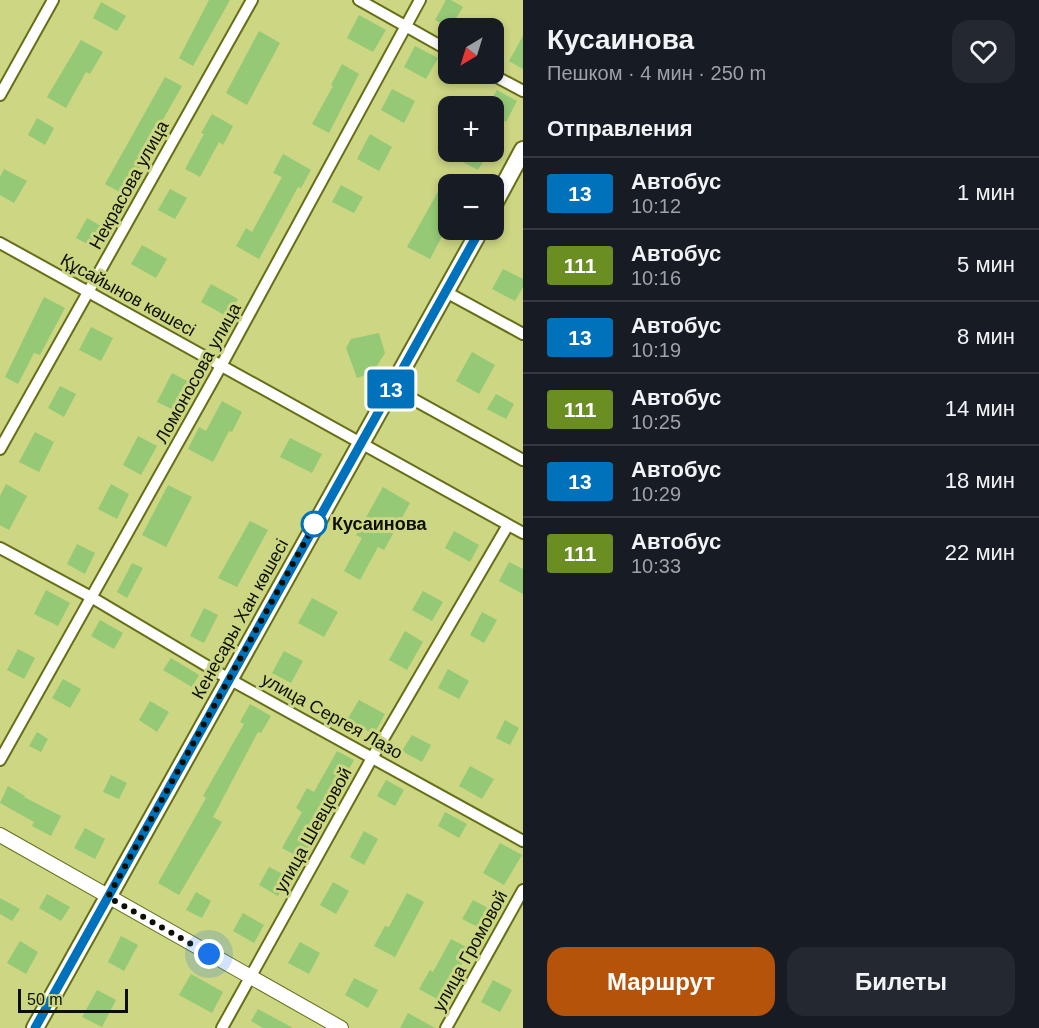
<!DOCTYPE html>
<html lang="ru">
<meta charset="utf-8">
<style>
:root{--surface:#171b24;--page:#242831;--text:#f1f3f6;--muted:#9ea1a6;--line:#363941;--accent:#b45309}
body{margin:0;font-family:Arial,sans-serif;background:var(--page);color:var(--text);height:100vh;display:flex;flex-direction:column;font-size:22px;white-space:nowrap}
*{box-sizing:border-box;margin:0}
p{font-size:20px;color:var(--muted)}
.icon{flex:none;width:33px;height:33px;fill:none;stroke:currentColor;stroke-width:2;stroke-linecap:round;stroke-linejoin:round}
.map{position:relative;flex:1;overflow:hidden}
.sheet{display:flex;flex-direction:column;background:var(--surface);width:516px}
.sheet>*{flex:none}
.badge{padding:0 12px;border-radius:4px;font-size:21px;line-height:39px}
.needle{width:39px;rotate:218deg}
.buttons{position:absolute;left:438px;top:18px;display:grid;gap:12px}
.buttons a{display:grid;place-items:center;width:66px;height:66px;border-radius:12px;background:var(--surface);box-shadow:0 3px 9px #0003;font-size:30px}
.scale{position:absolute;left:18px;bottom:15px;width:110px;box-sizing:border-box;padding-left:6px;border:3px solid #0d0f00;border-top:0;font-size:16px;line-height:21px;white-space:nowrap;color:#0d0f00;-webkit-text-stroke:4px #ccd683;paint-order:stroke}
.you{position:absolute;width:30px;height:30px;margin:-15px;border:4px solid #fff;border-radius:50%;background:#1a73e8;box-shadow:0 0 0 9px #1a73e833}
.map>.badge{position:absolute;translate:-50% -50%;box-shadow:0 0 0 3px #fff}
h2{padding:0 24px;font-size:22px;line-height:54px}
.round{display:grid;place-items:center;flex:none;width:63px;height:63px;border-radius:18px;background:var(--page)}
.summary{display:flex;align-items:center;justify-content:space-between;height:102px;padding:0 24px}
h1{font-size:28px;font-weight:800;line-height:45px}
.primary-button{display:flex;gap:12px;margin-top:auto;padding:12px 24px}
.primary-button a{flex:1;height:69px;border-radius:18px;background:var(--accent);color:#fff;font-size:24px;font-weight:800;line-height:69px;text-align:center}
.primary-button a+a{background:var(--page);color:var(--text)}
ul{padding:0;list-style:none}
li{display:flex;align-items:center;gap:18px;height:72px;padding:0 24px;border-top:2px solid var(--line)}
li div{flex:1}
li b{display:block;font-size:22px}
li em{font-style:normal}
li .badge{min-width:66px;font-weight:700;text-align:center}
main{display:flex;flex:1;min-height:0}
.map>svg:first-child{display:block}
</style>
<main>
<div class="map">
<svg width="523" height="1028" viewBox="0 0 523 1028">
<rect width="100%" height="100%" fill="#ccd683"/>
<g fill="#95c975">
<polygon points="209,0 230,0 193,66 179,58"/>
<polygon points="446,0 451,0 463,7 450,28 435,20"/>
<polygon points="101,2 126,16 117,31 93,18"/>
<polygon points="359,15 386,30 373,52 347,38"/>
<polygon points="259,31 280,43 247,105 226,93"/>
<polygon points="523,36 523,69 509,61"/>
<polygon points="81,40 103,52 90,74 86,72 66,108 47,97"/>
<polygon points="415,46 438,58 426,79 404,67"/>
<polygon points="342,64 359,74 329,133 312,124 333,86 331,85"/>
<polygon points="165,77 182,86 157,130 159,131 125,195 105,184"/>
<polygon points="392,89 415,101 404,123 381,110"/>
<polygon points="497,90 517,101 506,122 494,115 494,106 488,106"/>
<polygon points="212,114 233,126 223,145 219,142 200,177 185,169 204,134 201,133"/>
<polygon points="37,118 54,128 45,145 28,135"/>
<polygon points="370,134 392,147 379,171 357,159"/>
<polygon points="463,152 489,152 478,170 459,160"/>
<polygon points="283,154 311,170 301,188 298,187 259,259 236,246 246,228 252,232 282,177 273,173"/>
<polygon points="4,169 27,181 14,203 0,195 0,177"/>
<polygon points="448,174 448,225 430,259 407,247"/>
<polygon points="341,185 363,197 354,213 332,202"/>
<polygon points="170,189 187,198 175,219 158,210"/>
<polygon points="87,218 106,229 95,248 76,238"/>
<polygon points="142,245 167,259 156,278 131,264"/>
<polygon points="503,269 523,279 523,287 515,301 492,289"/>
<polygon points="211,284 238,299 228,317 201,302"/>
<polygon points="44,297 65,308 40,355 34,353 18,384 5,377"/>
<polygon points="91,327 113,338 101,361 79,350"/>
<polygon points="379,333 385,353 373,372 357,378 346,348 351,339"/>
<polygon points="472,352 495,365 479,394 456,381"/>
<polygon points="172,373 191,383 176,411 157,402"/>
<polygon points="60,386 76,394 64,417 48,408"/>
<polygon points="496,394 514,404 506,419 487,409"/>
<polygon points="222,401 242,412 232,432 229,431 213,462 188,449 199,427 206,431"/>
<polygon points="35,432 54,442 39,472 19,462"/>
<polygon points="138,436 157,446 141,475 123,465"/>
<polygon points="290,438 322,454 312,473 280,457"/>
<polygon points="6,484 27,496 9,530 0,525 0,496"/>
<polygon points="111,484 129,494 117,519 98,509"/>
<polygon points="168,485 192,497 166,547 142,535"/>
<polygon points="383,487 410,503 384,550 378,547 360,580 344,571 362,538 356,535"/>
<polygon points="250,521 268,530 237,587 218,578"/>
<polygon points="454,531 479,545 470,562 445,548"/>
<polygon points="77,544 95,553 85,574 67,564"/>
<polygon points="509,562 523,569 523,594 499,581"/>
<polygon points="132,563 143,568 127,598 117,592"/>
<polygon points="46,590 70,603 58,626 34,614"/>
<polygon points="423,591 443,602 432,621 412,610"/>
<polygon points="312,598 338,612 324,637 298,623"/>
<polygon points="204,608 218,615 204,643 190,636"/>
<polygon points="482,612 497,620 484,643 470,635"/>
<polygon points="100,620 123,633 114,649 91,636"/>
<polygon points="405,631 423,642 407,670 389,660"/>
<polygon points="18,649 35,658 24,679 7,670"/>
<polygon points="284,651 303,661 291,683 272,673"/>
<polygon points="171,658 199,675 192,687 163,670"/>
<polygon points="448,669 469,681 459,699 438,688"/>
<polygon points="63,679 81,689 70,708 52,698"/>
<polygon points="359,700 385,714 374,734 347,720"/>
<polygon points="150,701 169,712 157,732 139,720"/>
<polygon points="250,704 271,716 261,733 258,732 213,817 222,822 179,895 158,883 206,798 203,796 244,724 240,722"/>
<polygon points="505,720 519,728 510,745 496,738"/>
<polygon points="37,732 48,739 41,752 29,746"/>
<polygon points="412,735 431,745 422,762 402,751"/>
<polygon points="337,751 354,760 331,801 334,803 303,859 282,848 302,812 296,808 307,788 314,792"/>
<polygon points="470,766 494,779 482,799 459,786"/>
<polygon points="111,775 127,783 119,799 103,792"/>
<polygon points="386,780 404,790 395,806 377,796"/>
<polygon points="8,786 25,796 24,797 61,816 51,836 32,826 34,822 0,803"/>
<polygon points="445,812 467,824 459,838 438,826"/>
<polygon points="85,828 105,839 95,859 74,848"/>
<polygon points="364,831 378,839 364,865 350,857"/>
<polygon points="500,843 522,855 504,885 483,873"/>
<polygon points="269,867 289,877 278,896 259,885"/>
<polygon points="333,882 349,891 336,914 320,905"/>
<polygon points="196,892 211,901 202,918 186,910"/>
<polygon points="407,893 424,902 395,957 374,946 385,926 389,927"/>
<polygon points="47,894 70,907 61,921 39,908"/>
<polygon points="0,898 20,909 12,921 0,914"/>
<polygon points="473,900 492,910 482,929 462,919"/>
<polygon points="243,913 264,925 254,943 233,931"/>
<polygon points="121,936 138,945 124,971 108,962"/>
<polygon points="451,939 470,949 461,966 457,964 437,999 419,989 430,970 433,972"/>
<polygon points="20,941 38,952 26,974 7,963"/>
<polygon points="300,942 320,953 309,974 288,963"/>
<polygon points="191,974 223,992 212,1013 179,995"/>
<polygon points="354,978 378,990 368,1008 345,995"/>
<polygon points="493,980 512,990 500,1012 481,1002"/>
<polygon points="97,990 116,1000 102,1027 82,1017"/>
<polygon points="258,1009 293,1028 263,1028 251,1021"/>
<polygon points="408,1013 435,1028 400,1028"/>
</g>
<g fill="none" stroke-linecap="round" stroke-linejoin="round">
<g stroke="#676e16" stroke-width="14">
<g id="minor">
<polyline points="359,0 448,50"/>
<polyline points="491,74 523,91"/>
<polyline points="0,95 53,0"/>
<polyline points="0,243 523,533"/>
<polyline points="446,292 523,334"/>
<polyline points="409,397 523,460"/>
<polyline points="0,449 252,0"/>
<polyline points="0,548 91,597 229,679 523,841"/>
<polyline points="0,760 221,366 420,0"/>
<polyline points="222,1028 372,758 508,525"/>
<polyline points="446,1028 523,890"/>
</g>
</g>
<g stroke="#676e16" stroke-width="16">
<polyline id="tertiary" points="0,835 341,1028"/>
</g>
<g stroke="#676e16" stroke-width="20">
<g id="secondary">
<polyline points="494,204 523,150"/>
<polyline points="35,1028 480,230"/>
</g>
</g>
<use href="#minor" stroke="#fff" stroke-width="10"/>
<use href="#tertiary" stroke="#fff" stroke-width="14"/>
<use href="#secondary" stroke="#fff" stroke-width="16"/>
</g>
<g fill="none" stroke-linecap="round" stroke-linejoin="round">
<g stroke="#fff" stroke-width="14">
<polyline id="line" points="35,1028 480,230"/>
</g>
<use href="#line" stroke="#0072bc" stroke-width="9"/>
<polyline stroke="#0d0f00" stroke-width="6" stroke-dasharray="0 10.8" points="209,954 108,897 316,522 314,524"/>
</g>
<circle fill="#fff" stroke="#0072bc" stroke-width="3" cx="314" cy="524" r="12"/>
<g text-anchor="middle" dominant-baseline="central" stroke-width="6" stroke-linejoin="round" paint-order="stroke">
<g font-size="18" fill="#0d0f00" stroke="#ccd683">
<text transform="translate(129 185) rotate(-61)">Некрасова улица</text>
<text transform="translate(128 295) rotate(29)">Құсайынов көшесі</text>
<text transform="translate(198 373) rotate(-61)">Ломоносова улица</text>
<text transform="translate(240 619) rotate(-61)">Кенесары Хан көшесі</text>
<text transform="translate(332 716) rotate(29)">улица Сергея Лазо</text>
<text transform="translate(313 830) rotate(-61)">улица Шевцовой</text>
<text transform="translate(470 951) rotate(-61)">улица Громовой</text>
</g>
<g font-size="18" font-weight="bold" fill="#0d0f00" stroke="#ccd683" text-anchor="start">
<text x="332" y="524">Кусаинова</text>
</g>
</g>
</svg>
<div class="buttons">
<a><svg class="needle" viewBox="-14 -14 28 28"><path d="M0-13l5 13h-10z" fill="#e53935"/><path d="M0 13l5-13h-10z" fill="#9ea1a6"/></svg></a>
<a>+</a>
<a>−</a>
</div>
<div class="scale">50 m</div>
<div class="you" style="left:209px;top:954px"></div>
<b class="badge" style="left:391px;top:389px;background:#0072bc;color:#fff">13</b>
</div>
<section class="sheet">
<div class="summary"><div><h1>Кусаинова</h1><p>Пешком · 4 мин · 250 m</p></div><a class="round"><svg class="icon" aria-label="heart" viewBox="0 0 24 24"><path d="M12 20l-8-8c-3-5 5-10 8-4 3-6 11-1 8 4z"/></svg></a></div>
<h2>Отправления</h2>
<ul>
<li><span class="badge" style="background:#0072bc;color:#fff">13</span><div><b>Автобус</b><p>10:12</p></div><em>1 мин</em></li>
<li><span class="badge" style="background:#6b8e23;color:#fff">111</span><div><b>Автобус</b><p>10:16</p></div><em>5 мин</em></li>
<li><span class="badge" style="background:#0072bc;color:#fff">13</span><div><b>Автобус</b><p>10:19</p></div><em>8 мин</em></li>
<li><span class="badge" style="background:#6b8e23;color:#fff">111</span><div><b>Автобус</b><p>10:25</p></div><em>14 мин</em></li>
<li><span class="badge" style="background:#0072bc;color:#fff">13</span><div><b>Автобус</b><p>10:29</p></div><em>18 мин</em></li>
<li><span class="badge" style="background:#6b8e23;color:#fff">111</span><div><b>Автобус</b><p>10:33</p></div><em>22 мин</em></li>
</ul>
<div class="primary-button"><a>Маршрут</a><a>Билеты</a></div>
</section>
</main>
